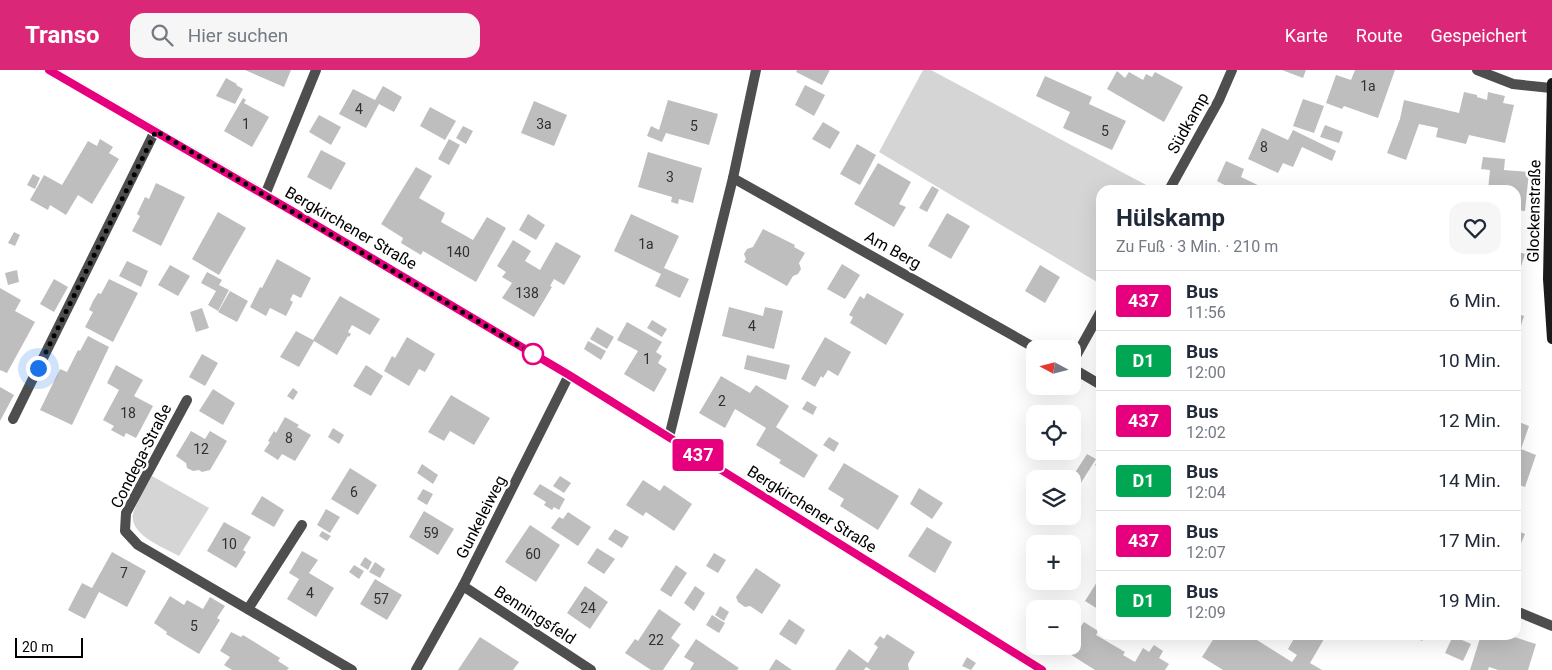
<!DOCTYPE html>
<html lang="de">
<meta charset="utf-8">
<style>
:root{--surface:#fff;--page:#f6f6f7;--text:#1f2937;--muted:#747a83;--line:#e0e1e3;--accent:#db2777}
body{margin:0;font-family:Roboto,sans-serif;background:var(--page);color:var(--text);height:100vh;display:flex;flex-direction:column;font-size:19px;white-space:nowrap}
*{box-sizing:border-box;margin:0}
p{font-size:16px;color:var(--muted)}
.icon{flex:none;width:28px;height:28px;fill:none;stroke:currentColor;stroke-width:2;stroke-linecap:round;stroke-linejoin:round}
.map{position:relative;flex:1;overflow:hidden}
.sheet{position:absolute;left:1096px;top:115px;width:425px;height:455px;display:flex;flex-direction:column;background:var(--surface);border-radius:15px;box-shadow:0 5px 20px #0002}
.sheet>*{flex:none}
.badge{padding:0 10px;border-radius:4px;font-size:18px;line-height:32px}
.needle{width:32px;rotate:277deg}
.tools{position:absolute;left:1026px;top:270px;display:grid;gap:10px}
.tools a{display:grid;place-items:center;width:55px;height:55px;border-radius:10px;background:var(--surface);box-shadow:0 5px 20px #0002;font-size:25px}
.scale{position:absolute;left:15px;bottom:12px;width:68px;box-sizing:border-box;padding-left:5px;border:2px solid #000;border-top:0;font-size:14px;line-height:18px;white-space:nowrap;color:#000;-webkit-text-stroke:4px #fff;paint-order:stroke}
.you{position:absolute;width:25px;height:25px;margin:-12px;border:4px solid #fff;border-radius:50%;background:#1a73e8;box-shadow:0 0 0 8px #1a73e833}
.map>.badge{position:absolute;translate:-50% -50%;box-shadow:0 0 0 2px #fff}
.round{display:grid;place-items:center;flex:none;width:52px;height:52px;border-radius:15px;background:var(--page)}
.summary{display:flex;align-items:center;justify-content:space-between;height:85px;padding:0 20px}
h1{font-size:24px;font-weight:700;line-height:38px}
ul{padding:0;list-style:none}
li{display:flex;align-items:center;gap:15px;height:60px;padding:0 20px;border-top:1px solid var(--line)}
li div{flex:1}
li b{display:block;font-size:19px}
li em{font-style:normal}
li .badge{min-width:55px;font-weight:700;text-align:center}
header{display:flex;align-items:center;gap:30px;box-sizing:border-box;height:70px;padding:0 25px;background:var(--accent);color:#fff}
header strong{font-size:24px}
nav{display:flex;gap:28px;margin-inline-start:auto;font-size:18px}
.search{width:350px;height:45px;background:var(--page);display:flex;align-items:center;gap:12px;box-sizing:border-box;padding:0 18px;border-radius:15px;color:var(--muted);font-size:19px}
.map>svg:first-child{display:block}
</style>
<header>
<strong>Transo</strong>
<div class="search"><svg class="icon" aria-label="search" viewBox="0 0 24 24"><circle cx="10" cy="10" r="6"/><path d="M15 15l6 6"/></svg>Hier suchen</div>
<nav><a>Karte</a><a>Route</a><a>Gespeichert</a></nav>
</header>
<div class="map">
<svg width="1552" height="600" viewBox="0 0 1552 600">
<rect width="100%" height="100%" fill="#fff"/>
<g fill="#d5d5d5">
<polygon points="923,0 931,0 1148,116 1146,120 1101,120 1101,205 1097,212 879,82"/>
<path d="M152 406 209 438 179 486C165 478 129 465 133 444 135 435 147 415 152 406Z"/>
</g>
<g fill="#bebebe">
<polygon points="245,0 291,0 284,17"/>
<polygon points="797,0 830,0 822,15 796,2"/>
<polygon points="1282,0 1306,0 1303,8"/>
<polygon points="1355,0 1395,0 1378,48 1344,36 1342,39 1326,33 1336,5 1351,10"/>
<polygon points="1117,1 1125,8 1129,2 1143,10 1146,4 1152,7 1155,2 1183,17 1164,52 1107,19"/>
<polygon points="1045,6 1092,27 1089,34 1126,51 1112,80 1063,58 1070,42 1036,26"/>
<polygon points="226,8 237,14 236,15 243,19 235,34 216,26"/>
<polygon points="805,15 825,25 814,46 795,35"/>
<polygon points="383,16 402,27 394,42 379,34 366,58 339,44 353,19 375,30"/>
<polygon points="1464,22 1477,25 1477,27 1487,30 1488,22 1505,26 1503,33 1514,35 1505,73 1469,65 1466,74 1436,67 1438,58 1419,54 1406,90 1387,83 1400,49 1404,30 1459,43"/>
<polygon points="243,28 246,30 244,33 269,47 252,77 224,61"/>
<polygon points="1303,29 1324,36 1314,63 1293,56"/>
<polygon points="668,30 718,44 709,75 666,63 662,72 647,66 651,56 659,60"/>
<polygon points="534,31 567,45 554,76 521,63"/>
<polygon points="430,37 456,51 445,70 420,56"/>
<polygon points="319,45 341,57 331,75 309,62"/>
<polygon points="823,52 840,62 830,79 812,69"/>
<polygon points="1325,55 1343,62 1339,73 1320,67"/>
<polygon points="463,56 473,61 466,74 456,68"/>
<polygon points="1262,58 1288,70 1293,60 1336,81 1332,91 1302,77 1293,97 1283,93 1278,103 1248,89"/>
<polygon points="100,69 113,77 109,83 119,89 92,134 78,125 66,145 50,135 48,140 30,130 44,105 62,115 88,71 97,76"/>
<polygon points="449,69 460,75 449,95 438,89"/>
<polygon points="857,74 876,85 860,115 840,104"/>
<polygon points="321,80 346,93 331,120 307,107"/>
<polygon points="648,82 702,98 693,133 679,129 678,134 671,132 672,127 638,117"/>
<polygon points="1483,87 1505,89 1504,100 1529,102 1525,141 1516,140 1516,120 1488,120 1490,100 1481,99"/>
<polygon points="1226,91 1244,99 1241,107 1268,120 1234,120 1217,111"/>
<polygon points="878,93 911,112 899,134 906,137 894,157 854,134"/>
<polygon points="416,97 432,106 419,128 445,143 441,152 473,170 487,147 506,158 476,212 423,181 421,185 401,173 403,168 381,154"/>
<polygon points="33,104 40,108 35,119 27,115"/>
<polygon points="156,113 185,127 161,176 132,161 140,146 137,144 145,127 149,129"/>
<polygon points="932,116 939,120 927,142 919,138"/>
<polygon points="218,142 246,158 219,205 192,189"/>
<polygon points="947,143 970,156 951,189 928,176"/>
<polygon points="528,144 545,155 536,170 519,160"/>
<polygon points="631,144 679,166 664,198 689,209 680,228 655,216 661,204 614,181"/>
<polygon points="763,159 795,175 794,177 805,183 799,193 801,199 798,204 793,206 787,216 744,192 746,189 744,184 747,179 753,177"/>
<polygon points="14,162 20,165 15,176 8,173"/>
<polygon points="513,170 531,181 525,191 540,200 556,172 581,186 564,215 554,209 550,216 552,217 534,247 502,228 512,213 502,207 506,202 497,196"/>
<polygon points="1516,181 1525,184 1517,209 1516,209"/>
<polygon points="277,189 311,208 301,228 293,224 290,230 293,232 286,246 270,238 266,246 250,237 260,217 262,218"/>
<polygon points="127,191 148,201 141,217 119,206"/>
<polygon points="842,194 860,205 845,229 827,219"/>
<polygon points="170,195 190,206 178,226 158,215"/>
<polygon points="1040,195 1060,207 1045,233 1025,221"/>
<polygon points="17,200 19,212 8,215 5,203"/>
<polygon points="207,202 222,210 219,215 229,220 218,241 208,235 216,221 201,213"/>
<polygon points="54,209 68,217 54,242 40,234"/>
<polygon points="109,209 138,223 113,272 85,257 93,242 89,240 93,231 98,223 101,224"/>
<polygon points="0,218 21,230 15,241 35,252 7,303 0,300"/>
<polygon points="230,221 248,231 237,252 218,242"/>
<polygon points="867,223 904,244 886,275 850,253 853,247 849,245 860,226 864,229"/>
<polygon points="340,226 380,249 370,265 352,255 348,262 351,264 349,267 348,266 337,285 314,271 299,297 280,287 296,261 313,270"/>
<polygon points="729,237 763,246 765,237 783,241 774,279 722,266"/>
<polygon points="202,238 209,258 196,262 190,242"/>
<polygon points="1516,243 1524,246 1517,268 1516,268"/>
<polygon points="652,250 667,259 662,267 647,258"/>
<polygon points="627,252 662,272 656,282 662,286 658,293 667,299 654,322 624,304 638,281 617,270"/>
<polygon points="597,257 614,267 607,279 590,269"/>
<polygon points="88,266 109,277 72,355 40,340 60,299 67,302 78,280 80,281"/>
<polygon points="407,267 435,284 425,302 419,299 409,316 384,301 392,286 395,288"/>
<polygon points="825,267 851,282 838,306 828,300 823,308 821,306 815,317 801,309"/>
<polygon points="588,271 606,281 601,290 584,279"/>
<polygon points="202,284 218,293 205,316 189,307"/>
<polygon points="747,285 790,295 786,310 744,299"/>
<polygon points="116,295 143,310 134,326 153,336 136,368 126,363 124,367 111,360 114,356 103,350 119,320 107,313"/>
<polygon points="366,295 383,306 371,326 353,316"/>
<polygon points="721,306 750,323 756,315 789,336 776,357 818,385 804,408 779,393 781,390 756,375 766,358 735,339 725,358 699,343"/>
<polygon points="0,317 14,325 0,351"/>
<polygon points="293,318 298,322 293,330 287,326"/>
<polygon points="213,319 235,333 223,355 199,341"/>
<polygon points="451,325 490,348 474,375 450,361 444,371 428,362"/>
<polygon points="807,331 817,337 813,345 802,339"/>
<polygon points="285,347 299,355 297,357 311,365 295,391 282,384 278,390 264,381 270,372 268,371 274,361 276,363"/>
<polygon points="1516,351 1529,356 1521,379 1536,385 1525,417 1516,414"/>
<polygon points="333,358 344,365 339,374 328,367"/>
<polygon points="191,361 205,369 210,361 227,371 210,400 202,402 199,400 193,401 187,398 186,393 176,386"/>
<polygon points="829,367 839,373 834,382 823,375"/>
<polygon points="1087,384 1096,389 1072,427 1071,409"/>
<polygon points="1101,385 1101,399 1095,395"/>
<polygon points="844,393 899,426 878,460 840,436 844,429 828,419"/>
<polygon points="422,394 438,405 433,414 417,403"/>
<polygon points="350,398 377,415 358,445 331,429"/>
<polygon points="560,406 571,413 564,423 553,416"/>
<polygon points="643,410 660,421 664,415 692,434 674,461 646,442 643,446 626,435"/>
<polygon points="540,414 565,429 559,440 554,437 552,440 544,435 546,432 533,424"/>
<polygon points="919,418 943,433 932,449 910,434"/>
<polygon points="423,419 433,424 427,435 417,429"/>
<polygon points="262,426 284,440 274,457 251,444"/>
<polygon points="326,439 340,447 330,463 317,455"/>
<polygon points="424,441 454,459 438,485 409,467"/>
<polygon points="568,442 591,457 578,476 551,458 559,447 563,449"/>
<polygon points="224,452 251,467 243,480 246,482 236,498 207,481"/>
<polygon points="530,455 560,475 536,512 505,492"/>
<polygon points="927,457 952,472 935,503 908,486"/>
<polygon points="615,459 629,467 622,478 608,469"/>
<polygon points="1516,460 1525,464 1516,485"/>
<polygon points="322,461 331,466 327,471 319,466"/>
<polygon points="597,478 615,489 604,504 587,493"/>
<polygon points="302,481 318,490 309,503 334,518 316,547 287,529 299,509 289,503"/>
<polygon points="112,482 146,501 127,537 99,522 85,549 68,540 82,513 92,518"/>
<polygon points="714,483 726,490 718,503 706,496"/>
<polygon points="365,487 372,492 368,500 360,495"/>
<polygon points="375,492 385,499 380,508 369,502"/>
<polygon points="354,495 364,501 359,509 349,502"/>
<polygon points="676,495 687,503 671,527 660,520"/>
<polygon points="756,498 781,515 762,544 750,536 745,537 738,532 736,527"/>
<polygon points="375,509 402,525 387,550 360,534"/>
<polygon points="1097,512 1101,514 1101,541 1085,531"/>
<polygon points="585,516 608,532 590,559 567,543"/>
<polygon points="695,516 705,523 694,541 684,533"/>
<polygon points="170,526 184,535 187,530 203,539 210,527 225,536 217,548 220,550 199,584 166,564 167,562 154,553"/>
<polygon points="720,536 729,542 724,551 715,545"/>
<polygon points="659,539 681,554 671,568 680,575 663,600 651,600 625,583 635,569 638,571"/>
<polygon points="712,545 725,553 719,563 706,555"/>
<polygon points="789,549 805,560 796,575 779,564"/>
<polygon points="1084,552 1098,561 1096,565 1125,582 1123,585 1135,592 1143,578 1149,582 1154,575 1163,581 1159,588 1169,594 1165,600 1095,600 1065,581 1068,576 1072,576 1072,569"/>
<polygon points="231,562 241,567 243,565 280,588 278,591 289,598 287,600 232,600 224,595 230,587 220,581"/>
<polygon points="887,564 915,582 908,594 909,600 871,600 866,597 864,600 835,600 849,579 868,593 878,577 874,574 880,566 884,569"/>
<polygon points="1216,565 1249,565 1292,592 1297,585 1288,579 1296,565 1318,565 1324,569 1310,593 1322,600 1223,600 1202,587"/>
<polygon points="1411,565 1425,565 1422,571"/>
<polygon points="1481,565 1498,568 1499,565 1508,565 1536,574 1528,600 1498,600 1489,597 1488,600 1470,600"/>
<polygon points="1453,566 1471,574 1463,591 1445,583"/>
<polygon points="480,567 519,592 513,600 458,600"/>
<polygon points="696,569 739,598 737,600 690,600 694,593 684,587"/>
<polygon points="967,587 976,593 971,600 962,596"/>
<polygon points="776,589 792,600 769,600"/>
</g>
<g fill="none" stroke-linecap="round" stroke-linejoin="round">
<polyline stroke="#4e4e4e" stroke-width="10" points="13,349 155,61"/>
<g stroke="#4e4e4e" stroke-width="10">
<polyline points="1477,0 1513,14 1551,18"/>
<polyline points="733,108 1037,279"/>
<polyline points="1169,120 1219,30 1232,0"/>
<polyline points="265,125 316,0"/>
<polyline points="1072,293 1101,241"/>
<polyline points="1072,298 1101,315"/>
<polyline points="187,330 126,443 125,461 138,475 352,600"/>
<polyline points="669,367 733,108 756,0"/>
<polyline points="463,516 591,600"/>
<polyline points="248,539 302,455"/>
<polyline points="1516,541 1552,556"/>
<polyline points="416,600 463,516 569,305"/>
</g>
<g stroke="#1b1b1b" stroke-width="10">
<polyline points="49,0 265,125 569,305 1042,600"/>
<polyline points="1552,13 1548,209 1552,269"/>
</g>
</g>
<g fill="none" stroke-linecap="round" stroke-linejoin="round">
<g stroke="#fff" stroke-width="11">
<polyline id="line" points="49,0 299,145 569,305 1042,600"/>
</g>
<use href="#line" stroke="#e6007e" stroke-width="8"/>
<polyline stroke="#000" stroke-width="5" stroke-dasharray="0 9" points="38,298 156,61 535,285 533,284"/>
</g>
<circle fill="#fff" stroke="#e6007e" stroke-width="2.5" cx="533" cy="284" r="10"/>
<g text-anchor="middle" dominant-baseline="central" stroke-width="5" stroke-linejoin="round" paint-order="stroke">
<g font-size="14" fill="#303030">
<text x="1368" y="16">1a</text>
<text x="359" y="39">4</text>
<text x="246" y="54">1</text>
<text x="544" y="54">3a</text>
<text x="694" y="56">5</text>
<text x="1105" y="61">5</text>
<text x="1264" y="77">8</text>
<text x="670" y="107">3</text>
<text x="646" y="174">1a</text>
<text x="458" y="182">140</text>
<text x="527" y="223">138</text>
<text x="752" y="256">4</text>
<text x="647" y="289">1</text>
<text x="722" y="331">2</text>
<text x="128" y="343">18</text>
<text x="289" y="368">8</text>
<text x="201" y="379">12</text>
<text x="354" y="422">6</text>
<text x="431" y="463">59</text>
<text x="229" y="474">10</text>
<text x="533" y="484">60</text>
<text x="124" y="503">7</text>
<text x="310" y="523">4</text>
<text x="381" y="529">57</text>
<text x="588" y="538">24</text>
<text x="194" y="556">5</text>
<text x="656" y="570">22</text>
</g>
<g font-size="16" fill="#000" stroke="#fff">
<text transform="translate(1188 53) rotate(-61)">Südkamp</text>
<text transform="translate(1534 141) rotate(-89)">Glockenstraße</text>
<text transform="translate(351 158) rotate(30)">Bergkirchener Straße</text>
<text transform="translate(893 180) rotate(29)">Am Berg</text>
<text transform="translate(141 386) rotate(-63)">Condega-Straße</text>
<text transform="translate(812 439) rotate(32)">Bergkirchener Straße</text>
<text transform="translate(481 447) rotate(-63)">Gunkeleiweg</text>
<text transform="translate(535 545) rotate(33)">Benningsfeld</text>
</g>
</g>
</svg>
<div class="tools">
<a><svg class="needle" viewBox="-14 -14 28 28"><path d="M0-13l5 13h-10z" fill="#e53935"/><path d="M0 13l5-13h-10z" fill="#747a83"/></svg></a>
<a><svg class="icon" aria-label="locate" viewBox="0 0 24 24"><circle cx="12" cy="12" r="6"/><path d="M12 2v4M12 18v4M2 12h4M18 12h4"/></svg></a>
<a><svg class="icon" aria-label="layers" viewBox="0 0 24 24"><path d="M12 4l9 5-9 5-9-5zM3 14l9 5 9-5"/></svg></a>
<a>+</a>
<a>−</a>
</div>
<div class="scale">20 m</div>
<div class="you" style="left:38px;top:298px"></div>
<b class="badge" style="left:698px;top:385px;background:#e6007e;color:#fff">437</b>
<section class="sheet">
<div class="summary"><div><h1>Hülskamp</h1><p>Zu Fuß · 3 Min. · 210 m</p></div><a class="round"><svg class="icon" aria-label="heart" viewBox="0 0 24 24"><path d="M12 20l-8-8c-3-5 5-10 8-4 3-6 11-1 8 4z"/></svg></a></div>
<ul>
<li><span class="badge" style="background:#e6007e;color:#fff">437</span><div><b>Bus</b><p>11:56</p></div><em>6 Min.</em></li>
<li><span class="badge" style="background:#00a651;color:#fff">D1</span><div><b>Bus</b><p>12:00</p></div><em>10 Min.</em></li>
<li><span class="badge" style="background:#e6007e;color:#fff">437</span><div><b>Bus</b><p>12:02</p></div><em>12 Min.</em></li>
<li><span class="badge" style="background:#00a651;color:#fff">D1</span><div><b>Bus</b><p>12:04</p></div><em>14 Min.</em></li>
<li><span class="badge" style="background:#e6007e;color:#fff">437</span><div><b>Bus</b><p>12:07</p></div><em>17 Min.</em></li>
<li><span class="badge" style="background:#00a651;color:#fff">D1</span><div><b>Bus</b><p>12:09</p></div><em>19 Min.</em></li>
</ul>
</section>
</div>
